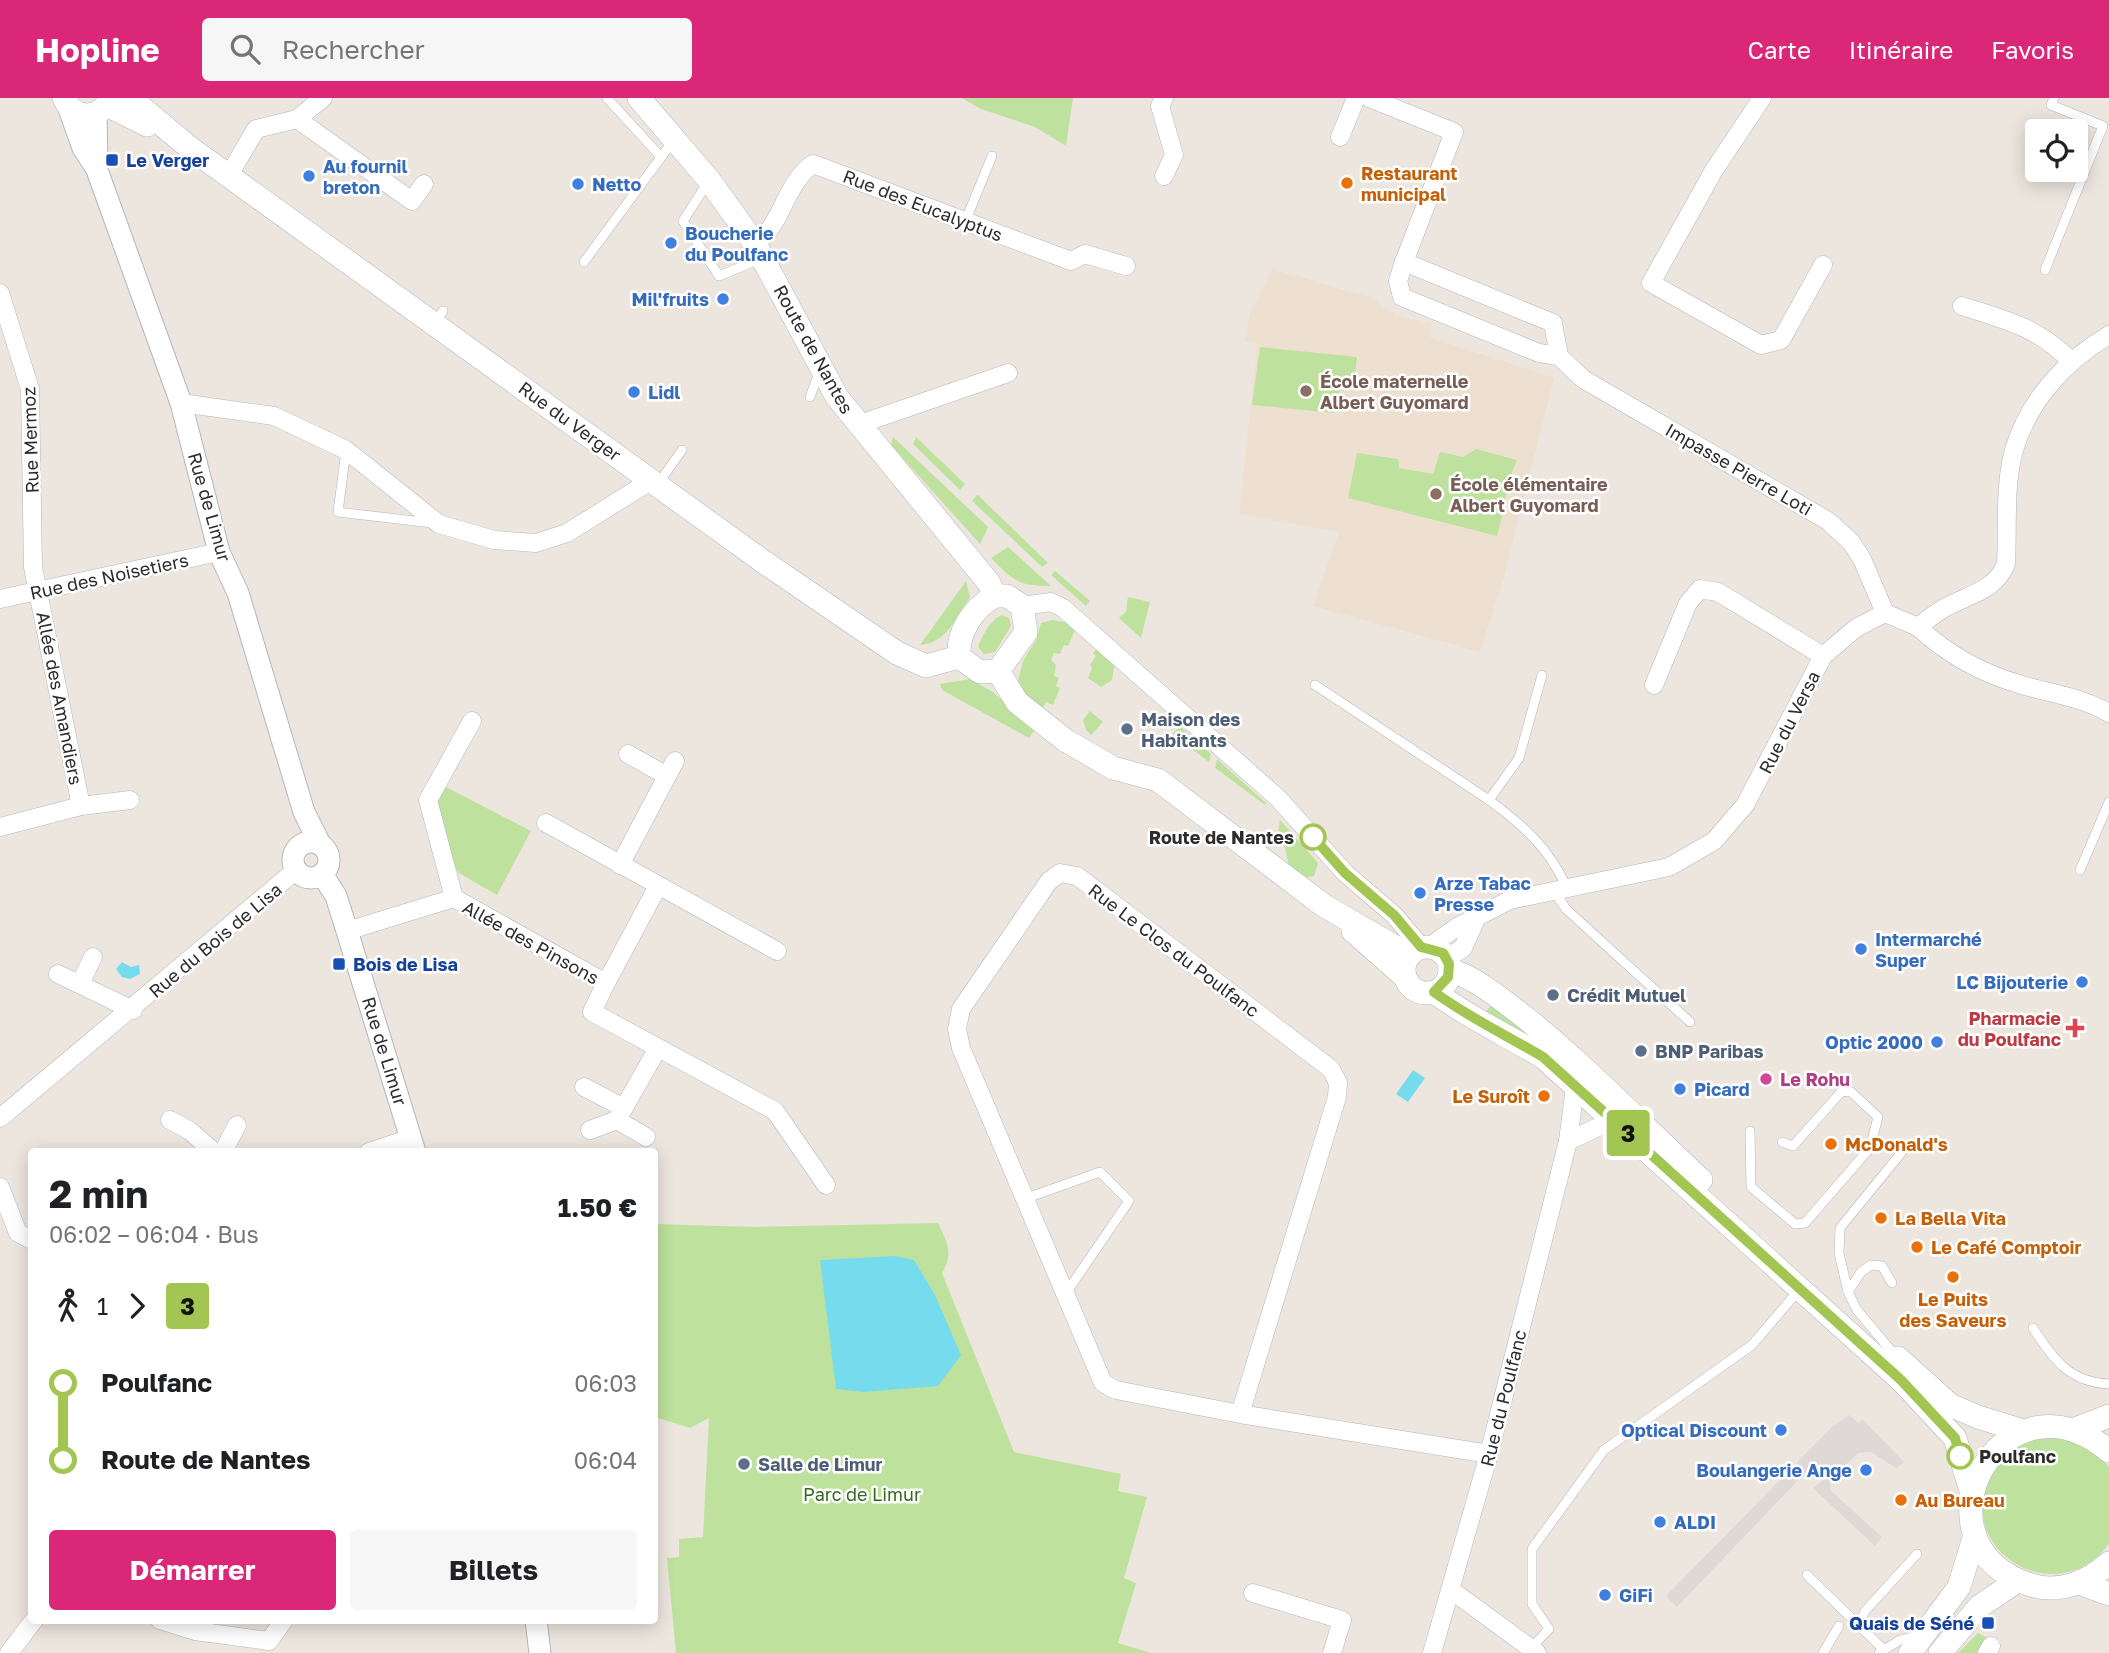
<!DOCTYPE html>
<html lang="fr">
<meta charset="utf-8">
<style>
:root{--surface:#fff;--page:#f6f6f6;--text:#202124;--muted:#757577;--accent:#db2777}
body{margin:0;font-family:"Golos Text",sans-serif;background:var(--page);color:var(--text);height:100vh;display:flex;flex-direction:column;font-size:26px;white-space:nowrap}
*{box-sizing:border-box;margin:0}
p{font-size:23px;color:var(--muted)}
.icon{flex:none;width:38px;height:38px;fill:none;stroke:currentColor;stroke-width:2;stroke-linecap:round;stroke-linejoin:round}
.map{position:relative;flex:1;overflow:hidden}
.details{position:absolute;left:28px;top:1050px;width:630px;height:476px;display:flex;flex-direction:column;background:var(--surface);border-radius:7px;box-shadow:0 4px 18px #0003}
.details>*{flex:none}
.badge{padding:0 14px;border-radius:5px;font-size:24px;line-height:46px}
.controls{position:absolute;left:2025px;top:21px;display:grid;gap:14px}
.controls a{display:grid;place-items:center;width:63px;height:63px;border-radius:7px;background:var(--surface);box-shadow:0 4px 18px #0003;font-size:35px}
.map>.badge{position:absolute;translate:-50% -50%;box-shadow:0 0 0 4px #fff}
.legs{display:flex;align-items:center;gap:10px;height:77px;padding:0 21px;font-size:23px}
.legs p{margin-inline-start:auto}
.head{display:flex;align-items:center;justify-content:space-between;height:119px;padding:0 21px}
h1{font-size:38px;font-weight:700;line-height:52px}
.cta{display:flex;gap:14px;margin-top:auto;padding:14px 21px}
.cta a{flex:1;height:80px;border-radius:7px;background:var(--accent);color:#fff;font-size:28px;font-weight:700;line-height:80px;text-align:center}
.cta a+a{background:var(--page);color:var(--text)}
ul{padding:0 21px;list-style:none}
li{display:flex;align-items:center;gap:24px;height:77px;font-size:26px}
li i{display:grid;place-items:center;width:10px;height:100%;margin:0 9px;background:currentColor}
li i::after{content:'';width:18px;height:18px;margin:-9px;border:5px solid;border-radius:50%;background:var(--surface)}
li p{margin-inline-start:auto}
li:first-child i{background:linear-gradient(#0000 50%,currentColor 0)}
li:last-child i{background:linear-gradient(currentColor 50%,#0000 0)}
header{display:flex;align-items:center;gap:42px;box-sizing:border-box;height:98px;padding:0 35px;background:var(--accent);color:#fff}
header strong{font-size:33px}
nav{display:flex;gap:38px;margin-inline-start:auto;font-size:24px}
.search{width:490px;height:63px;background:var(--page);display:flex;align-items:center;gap:18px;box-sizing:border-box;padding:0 24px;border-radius:7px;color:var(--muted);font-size:26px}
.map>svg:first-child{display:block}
</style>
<header>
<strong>Hopline</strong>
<div class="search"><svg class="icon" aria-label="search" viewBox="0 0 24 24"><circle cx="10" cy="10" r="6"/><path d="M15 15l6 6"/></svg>Rechercher</div>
<nav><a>Carte</a><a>Itinéraire</a><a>Favoris</a></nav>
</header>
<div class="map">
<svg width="2109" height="1555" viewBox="0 0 2109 1555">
<rect width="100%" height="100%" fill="#ede6df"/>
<polygon fill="#eee0d0" points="1272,171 1376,201 1386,212 1395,214 1394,217 1431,226 1430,239 1554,280 1504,479 1480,554 1313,508 1339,434 1239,416 1257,246 1245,244 1249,217"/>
<g fill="#bee29e">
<polygon points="962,0 1073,0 1066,48 1035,29 981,11"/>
<polygon points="1260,249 1357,259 1355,278 1340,292 1334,315 1252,307"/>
<polygon points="893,339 988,429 980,446 891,347"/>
<polygon points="916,339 965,386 960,392 913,346"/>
<path d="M1476 351 1517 362C1505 390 1505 409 1497 438L1348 400 1357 355 1398 361 1399 370 1433 376 1440 354 1463 359Z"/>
<polygon points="977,397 978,397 1048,465 1042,469 972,403"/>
<path d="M1008 449 1051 488C1018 488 1014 483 991 460Z"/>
<polygon points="1055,473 1090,503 1086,508 1051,477"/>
<path d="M966 483 970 499C956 520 947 545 920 547Z"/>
<polygon points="1128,499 1150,504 1141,540 1119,520 1126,514"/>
<path d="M1002 517 1009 520 1011 528 995 554 984 556 978 549C982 538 991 521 1002 517Z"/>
<polygon points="1052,522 1069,525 1076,530 1068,548 1064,547 1060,556 1054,555 1051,562 1056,567 1054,578 1059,580 1056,588 1060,590 1053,607 1046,604 1041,614 1029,603 1018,583 1023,563 1036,542 1041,525"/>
<polygon points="1098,549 1115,564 1112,582 1101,589 1088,580 1092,570 1090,567 1096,558 1093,555"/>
<polygon points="970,581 993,594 1034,633 1029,640 942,592 940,586"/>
<polygon points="1090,613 1103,624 1091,637 1086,632 1083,622"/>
<polygon points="1180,628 1211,656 1209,664 1172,636"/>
<polygon points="1217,661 1266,705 1265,707 1215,670"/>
<polygon points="446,689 531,733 497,797 459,775 452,766 436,707"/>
<polygon points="1280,722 1318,765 1314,778 1304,780 1289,768 1285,750 1277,740"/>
<polygon points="1493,905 1558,956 1483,917"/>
<path d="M938 1125C947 1144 954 1155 942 1175L1014 1354 1121 1376 1118 1393 1147 1399 1124 1480 1136 1485 1118 1545 1151 1555H676L667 1460 679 1459V1441L703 1439 709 1320 690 1330 655 1319V1126L756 1129Z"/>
<path d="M2062 1339 2099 1357 2109 1369V1446C2052 1520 1942 1443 1998 1368 2017 1343 2031 1340 2062 1339Z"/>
<polygon points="1978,1535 1988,1540 1979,1555 1958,1555"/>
</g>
<polygon fill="#ded9d6" points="1849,1317 1858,1325 1863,1322 1904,1364 1896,1370 1871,1354 1858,1355 1831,1381 1830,1392 1882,1439 1875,1448 1813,1390 1825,1380 1823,1373 1806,1374 1677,1509 1666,1498 1833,1328"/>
<g fill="#76dbec">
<polygon points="122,864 131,869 139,867 140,876 130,881 122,879 116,871"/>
<polygon points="1413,972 1425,980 1408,1004 1396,996"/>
<polygon points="895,1158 914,1162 935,1197 961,1257 938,1288 864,1294 836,1291 820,1162"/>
</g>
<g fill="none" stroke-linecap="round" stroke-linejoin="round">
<g stroke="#b3b6bf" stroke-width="10">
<g id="service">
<polyline points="607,0 660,58"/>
<polyline points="708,84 683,123 719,178 760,161"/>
<polyline points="965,124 992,58"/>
<polyline points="584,164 673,43"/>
<polyline points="2045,172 2103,28 2051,7 2054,0"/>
<polyline points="435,224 443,213"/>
<polyline points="810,299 820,272"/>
<polyline points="346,352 338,414 432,425"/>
<polyline points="658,386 682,352"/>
<path d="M1542 577 1519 660 1489 702C1524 728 1549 750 1567 790"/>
<polyline points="1315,587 1489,702"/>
<polyline points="2080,772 2109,704"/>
<polyline points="1554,793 1566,811 1690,924"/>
<polyline points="1750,1033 1751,1089 1795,1126 1805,1125 1870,1050 1878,1019 1851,994 1842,993 1793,1048 1782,1044"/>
<polyline points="1024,1101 1100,1074 1129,1103 1066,1195"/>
<polyline points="1848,1194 1861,1174 1871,1167 1882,1168 1892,1185"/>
<path d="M2033 1230C2053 1261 2069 1284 2109 1286"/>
<polyline points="1893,1255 1857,1212 1848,1194 1839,1155 1840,1130 1902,1054"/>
<polyline points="1807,1477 1884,1552"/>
<polyline points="1859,1527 1865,1513 1917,1456"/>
<polyline points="1531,1550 1549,1531 1532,1506 1532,1451 1604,1352 1752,1247 1799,1192"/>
<polyline points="1823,1555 1839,1528"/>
<polyline points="1879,1555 1900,1542 1916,1538"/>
</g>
</g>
<g stroke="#b3b6bf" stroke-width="19">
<g id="minor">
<polyline points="1164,0 1160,8 1174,57 1164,78"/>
<polyline points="1369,0 1454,34 1404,164 1553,225 1559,258 1583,281 1828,423 1851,444 1862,461 1885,515"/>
<polyline points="1762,0 1714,72 1651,185 1761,247 1781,242 1823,167"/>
<polyline points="297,21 412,103 424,86"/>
<polyline points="1340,39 1356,0"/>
<polyline points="229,77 256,31 297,21 323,0"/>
<path d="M755 146C783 126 785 85 813 66L1071 163 1085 156 1126 168"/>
<polyline points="1404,164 1398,183 1402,199 1539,255 1559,258"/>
<polyline points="0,195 30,291 33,469 81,708 0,729"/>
<path d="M1962 208C2006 222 2037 229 2071 263"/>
<polyline points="181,305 274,318 346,352 439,426 494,442 536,445 567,435 652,382"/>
<polyline points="857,327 1008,275"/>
<polyline points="0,501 219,454"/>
<polyline points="1022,508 1051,504 1063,510 1278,700 1345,775 1394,817 1421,849"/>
<path d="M1918 529C1947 556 1983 576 2022 587 2053 596 2081 599 2109 615"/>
<polyline points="1654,587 1688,505 1700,491 1718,494 1823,558"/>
<polyline points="628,656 667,678"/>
<polyline points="81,708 130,702"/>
<polyline points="546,725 777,853"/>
<polyline points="620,767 675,663"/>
<polyline points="454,800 428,702 472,623"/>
<polyline points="347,833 454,800 606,885 592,914 775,1013 826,1087"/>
<path d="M1429 849 1457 829 1510 802 1669 769 1714 743 1745 707 1823 558 1856 530 1885 515 1918 529C1928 521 1939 512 1950 507 1972 496 1996 491 2006 466 2008 429 2004 388 2014 352 2029 302 2065 263 2109 237"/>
<polyline points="1447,860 1463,850 1476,821"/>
<polyline points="58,876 133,912"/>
<polyline points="606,885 658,788"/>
<polyline points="80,886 93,859"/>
<polyline points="584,989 624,1010"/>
<polyline points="0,1020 296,772"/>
<polyline points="170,1022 190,1033 214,1054"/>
<polyline points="617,1022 646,1039"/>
<polyline points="590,1032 617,1022 658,950"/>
<polyline points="1568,1043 1613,1022"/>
<polyline points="223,1054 237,1027"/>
<polyline points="369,1054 411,1040"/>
<polyline points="0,1089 18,1135 32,1142"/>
<polyline points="1240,1316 1116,1292 1103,1285 961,950 957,931 961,911 1049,783 1060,775 1077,778 1331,971 1338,985 1337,999 1240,1316 1489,1356"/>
<polyline points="1451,1492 1537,1555"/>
<polyline points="1253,1495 1342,1522 1332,1555"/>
<polyline points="160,1522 195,1533 269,1543 284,1522"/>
<polyline points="9,1555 34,1522"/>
<polyline points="1432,1555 1489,1356 1568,1043 1575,989"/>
<polyline points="1987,1555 1991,1548"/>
</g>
</g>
<g stroke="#b3b6bf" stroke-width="23">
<g id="tertiary">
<polyline points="68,8 83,50 94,67"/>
<polyline points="96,16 97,72 181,305 219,454 238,495 304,714 320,746"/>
<circle cx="311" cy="762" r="18"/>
<polyline points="322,776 336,798 347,833 415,1054"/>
<polyline points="536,1522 540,1555"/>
</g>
</g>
<g stroke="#b3b6bf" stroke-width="24">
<g id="secondary">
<path d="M64 0C74 23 100 22 111 0"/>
<polyline points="130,0 190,50 761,462 897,555 926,568 959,559"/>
<polyline points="639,0 709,82 755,146 837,299 989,485 995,498"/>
<polyline points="107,7 147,27"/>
<path d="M995 498H1007L1022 508 1026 534 998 573 980 574 959 559C957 534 973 510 995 498Z"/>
<polyline points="998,573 1017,604 1065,642 1113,670 1158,682 1323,807 1409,857"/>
<polyline points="1353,833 1405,879"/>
<circle cx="1427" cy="872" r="23"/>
<path d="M1450 872C1480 882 1502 902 1527 921 1589 971 1643 1028 1701 1082"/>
<path d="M1434 894C1468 919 1506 937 1543 959L1901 1282 1955 1340 1971 1393"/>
<polyline points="1898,1260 1950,1307 1978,1319 2023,1333"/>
<polyline points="2073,1332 2109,1318"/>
<path d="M2109 1353C2001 1263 1904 1447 2031 1487 2059 1496 2088 1484 2109 1465"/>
<polyline points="2079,1485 2109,1496"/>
<polyline points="1910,1555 1959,1489 1975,1437"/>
<polyline points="1940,1555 1980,1508 2017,1483"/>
</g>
</g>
<use href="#service" stroke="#fff" stroke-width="9"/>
<use href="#minor" stroke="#fff" stroke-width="18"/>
<use href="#tertiary" stroke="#fff" stroke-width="21"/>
<use href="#secondary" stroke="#fff" stroke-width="23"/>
</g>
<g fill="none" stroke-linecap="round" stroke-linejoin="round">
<g stroke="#fff" stroke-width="16">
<path id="line-1" d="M1313 739 1345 775 1394 817 1421 849 1443 855 1449 866 1448 879 1434 894C1468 919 1506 937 1543 959L1901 1282 1955 1340 1960 1358"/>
</g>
<use href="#line-1" stroke="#a3c653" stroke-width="10"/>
</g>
<g fill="#1a4fb4" stroke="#fff" stroke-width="2.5">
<rect x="105" y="55" width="14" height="14" rx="3.5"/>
<rect x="332" y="859" width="14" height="14" rx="3.5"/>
<rect x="1981" y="1518" width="14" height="14" rx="3.5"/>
</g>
<g fill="#3f7fe0" stroke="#fff" stroke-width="2.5">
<circle cx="309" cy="78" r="7"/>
<circle cx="578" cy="86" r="7"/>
<circle cx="671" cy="145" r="7"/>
<circle cx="723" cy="201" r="7"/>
<circle cx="634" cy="294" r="7"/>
<circle cx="1420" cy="795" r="7"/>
<circle cx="1861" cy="851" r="7"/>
<circle cx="2082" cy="884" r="7"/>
<circle cx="1937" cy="944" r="7"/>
<circle cx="1680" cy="991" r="7"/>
<circle cx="1781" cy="1332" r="7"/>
<circle cx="1866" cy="1372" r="7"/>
<circle cx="1660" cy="1424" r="7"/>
<circle cx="1605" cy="1497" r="7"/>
</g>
<g fill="#e8710a" stroke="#fff" stroke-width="2.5">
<circle cx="1347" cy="85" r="7"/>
<circle cx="1544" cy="998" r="7"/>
<circle cx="1831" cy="1046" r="7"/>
<circle cx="1881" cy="1120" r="7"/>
<circle cx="1917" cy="1149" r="7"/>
<circle cx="1953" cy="1179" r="7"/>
<circle cx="1901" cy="1402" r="7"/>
</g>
<g fill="#8d6e63" stroke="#fff" stroke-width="2.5">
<circle cx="1306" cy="293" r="7"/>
<circle cx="1436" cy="396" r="7"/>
</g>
<g fill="#5c6f8a" stroke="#fff" stroke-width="2.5">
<circle cx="1127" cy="631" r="7"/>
<circle cx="1553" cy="897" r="7"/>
<circle cx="1641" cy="953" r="7"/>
<circle cx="744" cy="1366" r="7"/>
</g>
<g fill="#fff" stroke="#a3c653" stroke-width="3.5">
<circle cx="1313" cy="739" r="12"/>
<circle cx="1960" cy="1358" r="12"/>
</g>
<path fill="#e0444e" stroke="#fff" stroke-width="2.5" d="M2071.5 919.5h7v7h7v7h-7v7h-7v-7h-7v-7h7z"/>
<circle fill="#d1479c" stroke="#fff" stroke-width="2.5" cx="1766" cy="981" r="7"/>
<g text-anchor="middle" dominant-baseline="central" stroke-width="5" stroke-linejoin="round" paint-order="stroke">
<g font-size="18" font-weight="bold" fill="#164399" stroke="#fff" text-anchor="start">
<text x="126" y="62">Le Verger</text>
<text x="353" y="866">Bois de Lisa</text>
<text x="1974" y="1525" text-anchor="end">Quais de Séné</text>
</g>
<g font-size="18" font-weight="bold" fill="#366cbe" stroke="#fff" text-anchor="start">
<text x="323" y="68">Au fournil<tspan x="323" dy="21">breton</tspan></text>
<text x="592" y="86">Netto</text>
<text x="685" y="135">Boucherie<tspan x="685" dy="21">du Poulfanc</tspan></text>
<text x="709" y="201" text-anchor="end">Mil'fruits</text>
<text x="648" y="294">Lidl</text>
<text x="1434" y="785">Arze Tabac<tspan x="1434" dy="21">Presse</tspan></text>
<text x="1875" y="841">Intermarché<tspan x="1875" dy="21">Super</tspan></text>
<text x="2068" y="884" text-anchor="end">LC Bijouterie</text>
<text x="1923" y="944" text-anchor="end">Optic 2000</text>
<text x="1694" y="991">Picard</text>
<text x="1767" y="1332" text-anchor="end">Optical Discount</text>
<text x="1852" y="1372" text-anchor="end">Boulangerie Ange</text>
<text x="1674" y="1424">ALDI</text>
<text x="1619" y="1497">GiFi</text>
</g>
<g font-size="18" font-weight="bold" fill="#c56008" stroke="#fff" text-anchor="start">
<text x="1361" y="75">Restaurant<tspan x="1361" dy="21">municipal</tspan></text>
<text x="1530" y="998" text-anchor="end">Le Suroît</text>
<text x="1845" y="1046">McDonald's</text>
<text x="1895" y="1120">La Bella Vita</text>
<text x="1931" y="1149">Le Café Comptoir</text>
<text x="1953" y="1201" text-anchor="middle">Le Puits<tspan x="1953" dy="21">des Saveurs</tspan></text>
<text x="1915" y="1402">Au Bureau</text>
</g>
<g font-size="18" fill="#2c2c2c" stroke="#fff">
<text transform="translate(923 107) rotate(21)">Rue des Eucalyptus</text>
<text transform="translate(814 251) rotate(61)">Route de Nantes</text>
<text transform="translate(570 323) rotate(36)">Rue du Verger</text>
<text transform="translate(30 342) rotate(-92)">Rue Mermoz</text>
<text transform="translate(1739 371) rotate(30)">Impasse Pierre Loti</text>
<text transform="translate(210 409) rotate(74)">Rue de Limur</text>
<text transform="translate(109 478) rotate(-12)">Rue des Noisetiers</text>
<text transform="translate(60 600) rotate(79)">Allée des Amandiers</text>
<text transform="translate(1789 624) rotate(-63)">Rue du Versa</text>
<text transform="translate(215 842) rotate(-40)">Rue du Bois de Lisa</text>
<text transform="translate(531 844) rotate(29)">Allée des Pinsons</text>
<text transform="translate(1174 852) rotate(37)">Rue Le Clos du Poulfanc</text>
<text transform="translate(385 953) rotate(73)">Rue de Limur</text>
<text transform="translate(1503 1300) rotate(-76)">Rue du Poulfanc</text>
</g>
<g font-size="18" font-weight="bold" fill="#785e54" stroke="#fff" text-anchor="start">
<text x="1320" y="283">École maternelle<tspan x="1320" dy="21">Albert Guyomard</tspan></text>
<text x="1450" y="386">École élémentaire<tspan x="1450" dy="21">Albert Guyomard</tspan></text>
</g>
<g font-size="18" font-weight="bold" fill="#4e5e75" stroke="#fff" text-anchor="start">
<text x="1141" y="621">Maison des<tspan x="1141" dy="21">Habitants</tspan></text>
<text x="1567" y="897">Crédit Mutuel</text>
<text x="1655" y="953">BNP Paribas</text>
<text x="758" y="1366">Salle de Limur</text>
</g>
<g font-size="18" font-weight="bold" fill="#2c2c2c" stroke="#fff" text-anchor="end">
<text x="1294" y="739">Route de Nantes</text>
<text x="1979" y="1358" text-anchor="start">Poulfanc</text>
</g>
<g font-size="18" font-weight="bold" fill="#be3a42" stroke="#fff" text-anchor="end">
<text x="2061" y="920">Pharmacie<tspan x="2061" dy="21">du Poulfanc</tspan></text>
</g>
<g font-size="18" font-weight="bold" fill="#b23c85" stroke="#fff" text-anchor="start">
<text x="1780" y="981">Le Rohu</text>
</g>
<g font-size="18" fill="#36691d" stroke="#fff">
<text x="862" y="1396">Parc de Limur</text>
</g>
</g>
</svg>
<div class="controls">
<a><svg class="icon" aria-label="locate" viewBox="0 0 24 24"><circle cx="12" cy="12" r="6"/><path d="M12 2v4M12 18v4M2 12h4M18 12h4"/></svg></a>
</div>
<b class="badge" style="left:1628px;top:1035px;background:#a3c653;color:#111">3</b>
<section class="details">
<div class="head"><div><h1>2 min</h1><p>06:02 – 06:04 · Bus</p></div><b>1.50 €</b></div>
<div class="legs"><svg class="icon" aria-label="walk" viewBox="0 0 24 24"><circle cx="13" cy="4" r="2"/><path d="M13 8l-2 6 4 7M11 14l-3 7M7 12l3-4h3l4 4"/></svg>1<svg class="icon" aria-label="forward" viewBox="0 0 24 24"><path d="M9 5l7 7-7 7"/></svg><b class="badge" style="background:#a3c653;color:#111">3</b></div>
<ul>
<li><i style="color:#a3c653"></i><b>Poulfanc</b><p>06:03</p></li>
<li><i style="color:#a3c653"></i><b>Route de Nantes</b><p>06:04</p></li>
</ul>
<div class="cta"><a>Démarrer</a><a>Billets</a></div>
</section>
</div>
